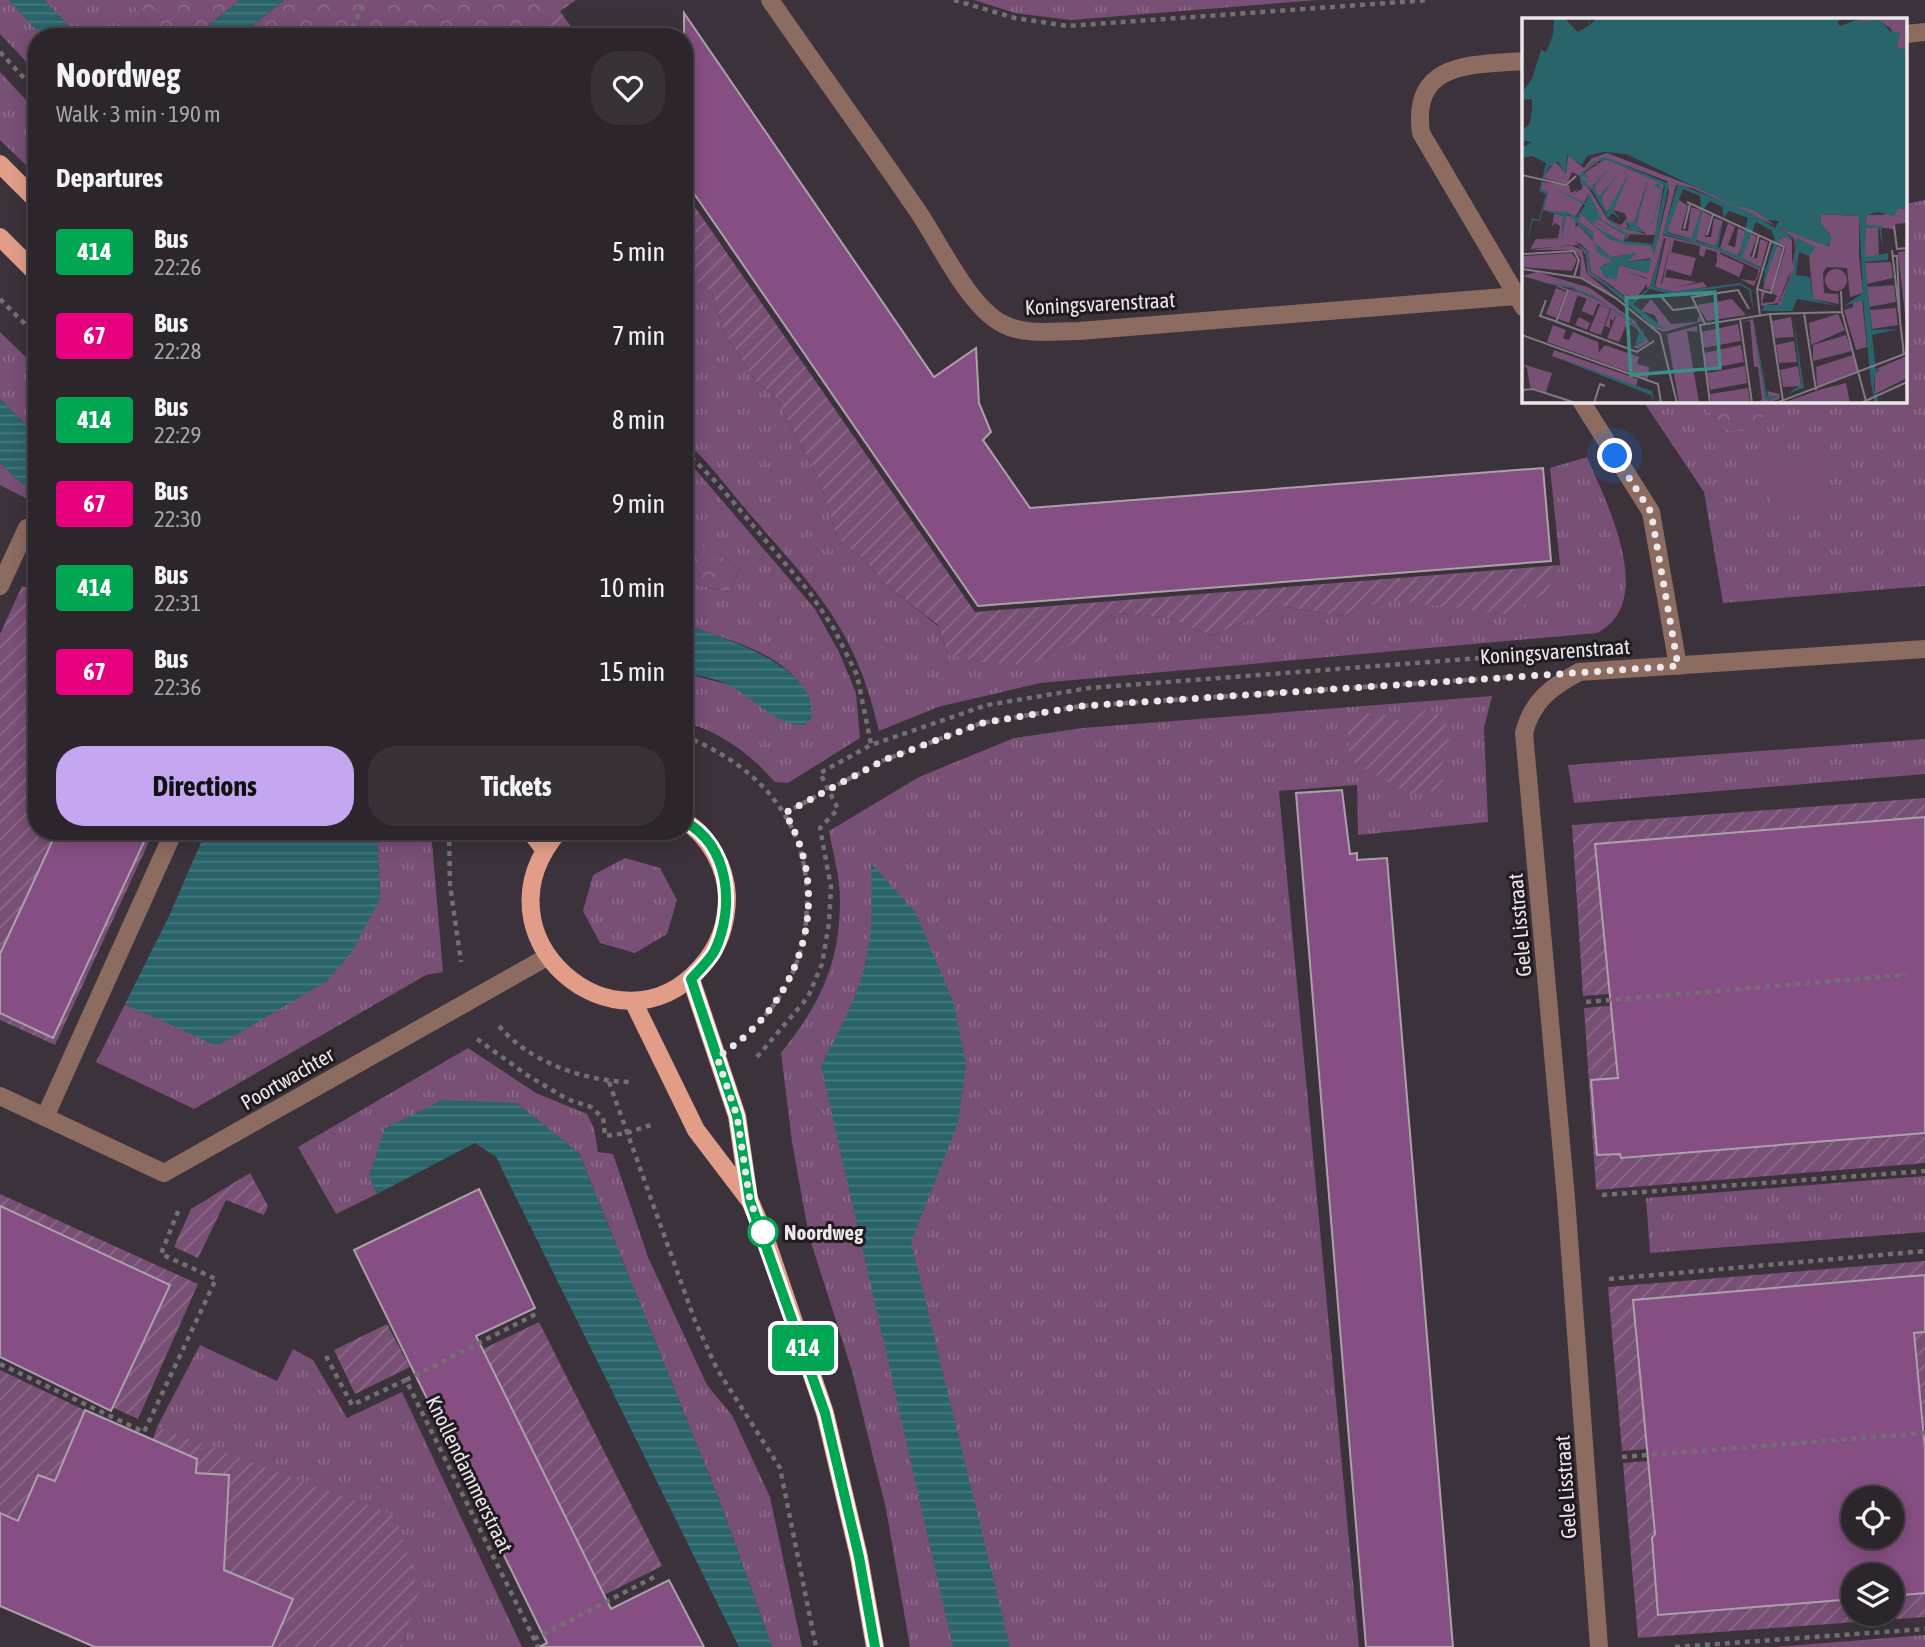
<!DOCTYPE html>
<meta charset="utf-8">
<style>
:root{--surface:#2c262c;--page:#383238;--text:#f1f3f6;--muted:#a6a5a9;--line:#484348;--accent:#c5a7f1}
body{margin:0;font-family:"Asap Condensed",sans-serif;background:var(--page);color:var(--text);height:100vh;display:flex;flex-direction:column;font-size:26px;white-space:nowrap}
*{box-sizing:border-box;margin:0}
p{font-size:23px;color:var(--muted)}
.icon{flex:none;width:38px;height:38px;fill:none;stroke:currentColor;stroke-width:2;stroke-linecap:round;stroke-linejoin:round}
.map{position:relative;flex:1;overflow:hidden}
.details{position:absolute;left:28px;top:28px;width:665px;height:812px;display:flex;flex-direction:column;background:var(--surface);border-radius:28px;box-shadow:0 4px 18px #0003,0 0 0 2px var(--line)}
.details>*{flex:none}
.badge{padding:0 14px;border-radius:5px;font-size:24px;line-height:46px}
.buttons{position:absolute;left:1841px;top:1486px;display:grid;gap:14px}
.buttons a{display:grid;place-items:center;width:63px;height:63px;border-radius:50%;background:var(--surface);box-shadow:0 4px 18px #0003,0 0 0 2px var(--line);font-size:35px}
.you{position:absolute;width:35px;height:35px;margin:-18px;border:5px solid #fff;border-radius:50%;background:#1a73e8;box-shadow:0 0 0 10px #1a73e833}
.map>.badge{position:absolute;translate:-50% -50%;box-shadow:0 0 0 4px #fff}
h2{padding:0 28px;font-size:26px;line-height:63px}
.round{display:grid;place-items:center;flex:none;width:74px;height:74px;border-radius:28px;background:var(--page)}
.head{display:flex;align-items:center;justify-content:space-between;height:119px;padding:0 28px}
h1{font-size:33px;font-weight:700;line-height:52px}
.primary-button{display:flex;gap:14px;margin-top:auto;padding:14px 28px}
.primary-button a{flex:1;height:80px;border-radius:28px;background:var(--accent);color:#111;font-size:28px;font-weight:700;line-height:80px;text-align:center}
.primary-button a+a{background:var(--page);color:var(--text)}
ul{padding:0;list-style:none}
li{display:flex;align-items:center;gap:21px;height:84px;padding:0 28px}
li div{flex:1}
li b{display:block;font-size:26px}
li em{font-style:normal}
li .badge{min-width:77px;font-weight:700;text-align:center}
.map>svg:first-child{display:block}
</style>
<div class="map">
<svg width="1925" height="1647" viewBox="0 0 1925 1647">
<defs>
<pattern id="grass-tufts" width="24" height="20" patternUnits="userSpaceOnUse" patternTransform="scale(1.75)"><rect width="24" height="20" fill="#784f75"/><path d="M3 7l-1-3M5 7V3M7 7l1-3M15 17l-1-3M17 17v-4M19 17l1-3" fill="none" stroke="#8c6889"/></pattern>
<pattern id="forest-crowns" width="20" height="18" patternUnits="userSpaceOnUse" patternTransform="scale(1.75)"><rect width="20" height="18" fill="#784f75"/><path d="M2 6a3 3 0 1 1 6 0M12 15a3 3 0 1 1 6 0" fill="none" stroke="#8c6889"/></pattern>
<pattern id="garden-furrows" width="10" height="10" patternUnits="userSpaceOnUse" patternTransform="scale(1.75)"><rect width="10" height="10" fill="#784f75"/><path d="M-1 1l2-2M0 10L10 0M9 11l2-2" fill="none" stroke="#8c6889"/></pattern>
<pattern id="water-rules" width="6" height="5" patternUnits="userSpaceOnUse" patternTransform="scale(1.75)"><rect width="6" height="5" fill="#29646a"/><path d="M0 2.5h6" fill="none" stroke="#487a7f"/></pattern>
</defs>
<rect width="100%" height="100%" fill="#3b323b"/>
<g fill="url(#grass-tufts)">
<polygon points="0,0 9,0 43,37 37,37 37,73 0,34"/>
<polygon points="44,0 130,0 158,37 79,37"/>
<polygon points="974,0 1317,0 1071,20 1015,13"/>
<polygon points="0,72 37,112 37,176 0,140"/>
<polygon points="1925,200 1925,586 1723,603 1704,492 1643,401 1906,401 1906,204"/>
<path d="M684 273 712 293 725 334 756 382 774 395 820 481 837 538 866 561 882 582 938 626 948 655 1074 642 1115 613 1165 617 1212 636 1280 606 1340 616 1387 599 1508 615 1560 565 1550 468 1587 457C1606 502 1658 602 1597 633L1040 683 938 707 879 731C856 628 815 589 749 513 728 489 709 461 684 441Z"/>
<polygon points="0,332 37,368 37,435 0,399"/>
<path d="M684 456 815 609 839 652 856 693 860 738 788 783 775 782C750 754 721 732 684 722V673L730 685 779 718 804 725 811 718C807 707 805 690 798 681 772 649 721 638 684 624V582L729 592 740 569 684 530Z"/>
<polygon points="0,463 37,497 37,504 0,485"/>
<path d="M1492 696 1484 728 1488 822 1358 835 1357 785 1279 791 1359 1647H910L886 1509 852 1371 809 1236 792 1142 781 1053C820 1004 840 964 840 900 840 878 833 853 829 831L919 777 1014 738 1083 728Z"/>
<polygon points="1925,739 1925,774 1574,803 1568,765"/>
<polygon points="377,831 431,831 443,972 426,975 194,1109 96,1062 125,1004 217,1045 380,899"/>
<polygon points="625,858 660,868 677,900 667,934 635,953 600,943 583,911 593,875"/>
<polygon points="468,1048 536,1093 587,1114 594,1128 598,1152 613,1154 648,1257 707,1385 732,1415 770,1497 802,1647 772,1647 720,1502 579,1153 516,1103 369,1176 377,1194 336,1214 298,1147"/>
<polygon points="1925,1176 1925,1232 1650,1253 1646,1198"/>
<polygon points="200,1345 277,1381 293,1349 313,1360 347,1418 402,1392 522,1647 402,1647 419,1593 157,1427"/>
<polygon points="1925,1635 1925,1647 1776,1647"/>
</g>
<g fill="url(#forest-crowns)">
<polygon points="130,0 240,0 195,37 158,37"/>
<polygon points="284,0 576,0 530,32 532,37 238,37"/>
<polygon points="1698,401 1791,401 1770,411 1747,431 1728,431"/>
<polygon points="684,530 740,569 729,592 684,582"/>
</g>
<g fill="url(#garden-furrows)" fill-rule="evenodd">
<polygon points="560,11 578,37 532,37 529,32"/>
<path d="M684 191 975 612 1560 565 1546 592 1508 615 1387 600 1340 616 1280 606 1212 636 1165 617 1115 613C1091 629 1068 651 1040 660 1015 669 973 661 948 655L938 625 882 582 866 561 837 538 820 481 774 395 756 382 725 334 712 293 684 273Z"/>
<polygon points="22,586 37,592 37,831 154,831 55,1045 0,1020 0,634"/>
<polygon points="1428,709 1444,716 1450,744 1443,758 1443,790 1410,794 1349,760 1348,731 1355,714 1381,713 1401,721"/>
<polygon points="1925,798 1925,1163 1596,1190 1584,1008 1910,980 1909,970 1583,996 1572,825"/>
<polygon points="250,1173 268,1206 264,1215 226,1200 198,1258 174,1247 191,1209"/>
<polygon points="0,1194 198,1284 138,1419 0,1356"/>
<polygon points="1925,1261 1925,1428 1622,1451 1608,1287"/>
<polygon points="539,1322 662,1566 604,1595 483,1349"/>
<polygon points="387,1324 410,1367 355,1394 334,1350"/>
<polygon points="0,1370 152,1442 157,1427 396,1516 419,1593 402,1647 92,1647 0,1607"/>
<path d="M1925 1439V1617L1638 1638 1623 1463ZM1853 1498H1892V1536H1853ZM1853 1575H1892V1614H1853Z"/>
</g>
<polygon fill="#784f75" points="1822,447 1834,508 1775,519 1764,458"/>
<g fill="url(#water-rules)">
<polygon points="9,0 44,0 79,37 43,37"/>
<polygon points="240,0 284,0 238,37 195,37"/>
<polygon points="0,399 37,435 37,497 0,463"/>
<path d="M684 624C720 637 821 666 811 718L804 725C780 728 753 698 732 687 718 678 700 676 684 673Z"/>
<polygon points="206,831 377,832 380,899 351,953 327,981 217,1046 125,1004 169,916"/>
<path d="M871 863 916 913 954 1004 966 1065 958 1123 911 1242 1010 1647H953L821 1066C836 1036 854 1005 863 972 873 936 872 900 871 863Z"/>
<polygon points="442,1100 516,1103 579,1153 720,1502 772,1647 739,1647 496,1157 475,1143 377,1194 369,1177 385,1128"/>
</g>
<g fill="#864f83" stroke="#aca1ab" stroke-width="2" fill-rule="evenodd">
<polygon points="684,13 934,377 976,348 979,403 991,432 983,440 1030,508 1543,468 1551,561 978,606 684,179"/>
<polygon points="1342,790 1350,854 1357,853 1357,860 1387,858 1453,1647 1366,1647 1296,793"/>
<polygon points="1925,817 1925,1133 1621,1158 1620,1154 1597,1155 1591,1080 1618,1078 1595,844"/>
<polygon points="57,831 149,831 53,1038 0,1013 0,954"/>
<polygon points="479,1189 535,1308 476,1336 611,1609 669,1580 704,1647 539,1647 547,1643 354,1250"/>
<polygon points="0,1206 170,1285 111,1411 0,1357"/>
<path d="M1925 1275V1332L1914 1333 1925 1449V1593L1892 1596V1575H1853V1599L1658 1615 1652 1538 1655 1534 1633 1300ZM1853 1498H1892V1536H1853Z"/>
<polygon points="85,1410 197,1459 196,1473 229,1475 224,1570 293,1599 272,1647 95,1647 0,1606 0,1513 18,1521 38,1475 55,1481"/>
</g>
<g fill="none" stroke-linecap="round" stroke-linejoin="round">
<g stroke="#766e76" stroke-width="4.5" stroke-dasharray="5 5" stroke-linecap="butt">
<polyline points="954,0 1015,18 1067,26 1430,0"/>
<polyline points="348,37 365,0"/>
<polyline points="0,52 37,92"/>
<polyline points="0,299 37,336"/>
<polyline points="684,450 718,484 810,593 834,629 857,675 871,744"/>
<path d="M684 736C766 769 815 829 806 921 801 966 783 1001 749 1032"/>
<polyline points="785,813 884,760 982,723 1081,706 1510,677"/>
<polyline points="449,831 450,885 461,962"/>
<polyline points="1586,1002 1906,975"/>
<path d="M499 1026C529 1062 586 1082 632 1082"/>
<polyline points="477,1039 527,1075 567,1099 591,1107 603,1118 605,1136 627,1133 651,1125"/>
<polyline points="757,1057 808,997 822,964 829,923 831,887 820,828 838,809 820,773 871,745 987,705 1089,688 1533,654"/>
<polyline points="609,1082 695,1321 717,1369 780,1468 816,1647"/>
<polyline points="1602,1195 1925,1171"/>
<polyline points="1609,1279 1925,1251"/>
<polyline points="326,1356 352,1405 406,1380 538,1647"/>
<polyline points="0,1364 144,1432 216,1279 161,1254 179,1209"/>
<polyline points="406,1380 536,1314"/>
<polyline points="1622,1457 1925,1433"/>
<polyline points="534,1639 658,1575"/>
<polyline points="1675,1647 1925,1629"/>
</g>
<g stroke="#8c6b60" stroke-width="18">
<path d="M770 0C819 71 870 141 919 213 940 244 968 305 1001 323 1024 336 1053 331 1079 331L1517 296"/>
<polyline points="1906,34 1925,32"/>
<path d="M1524 61C1471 65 1411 61 1421 133L1524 308"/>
<polyline points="1581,401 1651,512 1678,666"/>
<polyline points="0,586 27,528"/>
<polyline points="0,1096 164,1173 547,957"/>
<polyline points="45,1117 174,831"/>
<path d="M1599 1647 1566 1198 1524 733C1532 701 1551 687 1579 672L1925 649"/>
</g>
<g stroke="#e29d89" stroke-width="18">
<polyline points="0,164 37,201"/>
<polyline points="0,237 37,274"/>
<polyline points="530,831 544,849"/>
<path d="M559 831C468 937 617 1061 700 968 719 947 727 925 727 896 726 868 709 835 684 821"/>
<polyline points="691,979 737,1116 749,1198"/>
<polyline points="633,1001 696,1130 750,1201 763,1231 825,1413 859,1557 875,1647"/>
</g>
</g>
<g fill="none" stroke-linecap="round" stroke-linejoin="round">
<g stroke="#fff" stroke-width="16">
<path id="line" d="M684 821C730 846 735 907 715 950 710 960 699 970 691 979L737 1116 750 1201 825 1413 859 1557 875 1647"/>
</g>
<use href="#line" stroke="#00a651" stroke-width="10"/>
<path stroke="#ede7ec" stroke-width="7" stroke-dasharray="0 12.6" d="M763 1232 750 1201 737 1116 717 1057C800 1006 836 899 785 813L884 760 982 723 1082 706 1678 666 1651 512 1615 456"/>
</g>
<circle fill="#fff" stroke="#00a651" stroke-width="3.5" cx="763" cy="1232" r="14"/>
<g text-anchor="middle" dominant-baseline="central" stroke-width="6" stroke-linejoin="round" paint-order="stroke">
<g font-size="21" fill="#ede7ec" stroke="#201b1f">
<text transform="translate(1100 303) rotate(-3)">Koningsvarenstraat</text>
<text transform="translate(1555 651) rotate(-4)">Koningsvarenstraat</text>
<text transform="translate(1519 925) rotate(-95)">Gele Lisstraat</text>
<text transform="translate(287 1078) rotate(-30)">Poortwachter</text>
<text transform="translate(470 1474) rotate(64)">Knollendammerstraat</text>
<text transform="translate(1565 1487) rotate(-94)">Gele Lisstraat</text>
</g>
<g font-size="21" font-weight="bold" fill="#ede7ec" stroke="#201b1f" text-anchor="start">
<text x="784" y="1232">Noordweg</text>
</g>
</g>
<g transform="translate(1522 18)">
<rect width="385" height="385" fill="#3b323b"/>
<path d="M85 135 232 192 254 208 170 170 154 167 141 217 194 231 239 251 232 268 218 261 233 263 237 252 198 234 195 252V234L184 231 182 239 177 237 178 228 152 222 143 259 175 264 156 269 140 267 149 222 142 220 128 269 125 270V260L105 254 103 274 110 284 90 268 69 254 66 233 59 226 53 224 64 234 68 255 98 276 132 308 143 311 129 303 136 305 133 297 119 293 129 281 149 306 175 304 177 297 181 303 142 314 132 310 98 277 66 256 64 237 56 227 8 231 14 221 40 222 56 207 71 223V215L56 203 59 196 87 221 129 228 132 236 147 174 145 163 82 139 57 158 50 154 45 166 21 160 33 143 44 156 46 137 62 150 70 140ZM72 225 89 239 114 235 104 244 128 240 126 255 97 247 94 261 83 259 81 247 91 244ZM61 161 86 202 125 217 108 216 103 224 106 216 80 203 67 176 54 198 21 192 26 175 19 171 20 164 47 167 49 175 56 171 53 175 60 171ZM377 190 385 191V205L374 206 371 211 343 208 345 197H362ZM299 196 337 198V238H287L293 229 274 220 272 251 258 288 255 289 267 261 273 233 272 220 257 210 307 228 308 217 299 206ZM48 227 60 232 65 256 109 291 58 258 59 240 52 232H8ZM50 235 55 242 50 253 0 249 2 238ZM15 254 68 270 113 303 127 324 116 331 111 329 123 323 109 303 71 278 0 258ZM33 268 49 270 81 285 93 292 108 304 114 310 93 298 91 303 88 300V310L83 308 89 291ZM210 281 224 297 185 303 175 287ZM231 301 243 381 256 378 247 379 245 373 258 376 257 381 246 385H232L240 382 236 349H232L228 303 220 304ZM175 308V314L165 313 177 385H157L145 316Z" fill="#784f75" fill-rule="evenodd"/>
<path d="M32 196 41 198 40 218 43 197 54 200 53 214 40 222 14 221 36 220 38 208 33 205 30 209ZM144 220 149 222 139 266 156 269 181 264 185 269 152 274 133 269ZM105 254 128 262 112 283 99 270ZM0 346 30 355 24 374 8 369 5 350Z" fill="#784f75"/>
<path d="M83 141 142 166 133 217H125L114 207 126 162 112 205 104 204 106 210 98 208 105 200 102 195 91 192 107 155 85 195 79 182 84 170 77 179 72 169 89 148 69 172 58 158ZM76 201 104 217 101 224 73 209 71 203Z" fill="#784f75"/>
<path d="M339 0H385V35L374 29 369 11 357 2 339 4Z" fill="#784f75"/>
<path d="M154 180 166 188 159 212 166 213 169 189 179 192 170 221 145 214ZM180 193 189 198 183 219H189L192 200 201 203 193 228 174 222ZM206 205 213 209 206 227 213 229 216 210 225 214 216 238 198 230ZM356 209 357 239H343V210ZM227 214 235 219 228 238 235 241 238 221 246 224 239 250 220 240ZM262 217 270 222V250L256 285 239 288V273L243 274 240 285 252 284 255 278 250 275 264 229 254 224ZM253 227 260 230 249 272 241 271ZM385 233V305H384L376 234ZM287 238H337L341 275 328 279 325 250 305 249 301 254 302 275 316 276 317 286 291 281ZM369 244 371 260 345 266 343 245ZM303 262a11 11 0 1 1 22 0a11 11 0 1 1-22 0ZM372 267 374 284 347 289 345 269ZM34 270 44 274 34 300 24 296ZM47 272 56 275 47 305 36 301ZM65 280 76 285 71 298 60 293 57 299 68 305 65 312 53 307 57 299ZM340 281 345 329 334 332 322 292 331 289V282ZM78 287 88 291 79 317 67 313ZM374 290 376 307 350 311 348 292ZM316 296 323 312 289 327 287 305ZM94 298 106 303 97 324 85 320ZM269 299 272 319 253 320 250 303ZM216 306 219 323 181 330 179 314ZM31 307 44 312 41 320 47 322 51 314 76 324 77 334 83 327 117 339 115 346 127 349 126 361 25 324ZM324 317 330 333 291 343V327ZM272 323 275 344 257 345 254 327ZM219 327 222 344 185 351 182 335ZM32 332 116 361 114 368 30 338ZM331 337 336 353 295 369 294 349ZM385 338V360L353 376V356L358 352 354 351ZM223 348 225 365 188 372 185 355ZM276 348 279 368 261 369 258 352ZM324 365 328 385H260L300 371ZM226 370 228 385H190L188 376Z" fill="#784f75"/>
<path d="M149 234 174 240 169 258 144 251ZM198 236 222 247 217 259 193 248Z" fill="#784f75"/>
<path d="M32 0H42L56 14 68 7 65 0 69 6 75 0H321L315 4 318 8 339 0 340 4 357 1 369 14H378L375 29 385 31V191L377 190 372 198 356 194 345 197 343 207 359 208 361 231 357 210H344L343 239 366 235V242L343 244 350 312 376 311 350 317 354 352 358 353 353 356 352 369 357 385H353L349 366 341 282 322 288 341 275 337 198 299 196V206L310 220 305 228 257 210 272 221 258 219 241 269 243 252 194 231 141 216 156 166 227 194 253 210 257 203 245 202 232 192 213 188 104 136 82 134 65 138 60 147 45 137 44 156 35 143 27 149 20 164 26 167 20 165 19 171 26 174 18 203 11 202 4 226 10 200 17 202 24 176 17 173 24 145 10 138 0 140V130L9 124 0 122V113L8 105 10 90V81L0 82V74L10 61 19 32 24 34 31 17ZM161 171 178 178 179 192 169 221 145 215ZM188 183 200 189 202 200 207 193 226 200 217 238 196 229 201 203 193 228 174 223 180 193ZM234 204 249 212 253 221 244 251 220 240ZM83 139 147 166 132 237 129 228 101 226 87 221 59 196 56 203 71 215 72 223 45 195 40 218 41 198 23 193 45 194 55 199 63 187 30 169 64 185 67 175 80 203 106 216 102 223 131 226 143 168 137 165 140 171 132 203 131 206H127L131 204 139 171 132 168 124 205 132 167 137 164 83 141 79 144 77 140ZM76 201 103 217 101 224 73 209 71 203 88 214 73 203ZM73 142 78 148 72 145 61 154 68 160 58 158 65 165V167L69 169 89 148 72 168 77 179 99 152 79 180 84 195 107 155 91 192 98 201 90 195 86 200 101 210 108 209 103 203 112 205 127 162 114 207 121 214 104 212 88 204 69 170 59 166 57 157ZM142 220 132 269 152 274 218 265 229 271 232 296 227 272 218 267 153 277 128 271 111 286 143 311 133 309 68 255 64 234 53 224 66 233 69 254 110 284 129 268ZM274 220 293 229 287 238 277 234 274 257 288 259 291 281 316 288 275 281 270 293H240L242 287H258L272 251ZM72 225 89 239 114 235 105 244 130 241 126 255 97 247 94 261 83 259 77 249 91 244 75 234ZM11 263 49 268 71 278 109 303 122 314 123 323 113 327 118 312 81 285 49 270ZM271 298 282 370 265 376 279 367ZM231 300 245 378 256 379 247 383 243 381ZM30 338 130 373 132 385 129 377Z" fill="#29646a" fill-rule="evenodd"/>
<path fill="none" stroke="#827a82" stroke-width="2" d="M0 157 44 167 54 158M165 184 262 229 249 275 235 271M372 208 375 231 385 230M162 211 168 186M185 217 191 196M370 232 382 337M0 236 52 233 57 242 52 259M371 238H375L378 303M231 239 237 217M0 251 59 260 95 281 138 316 155 385M319 273 320 294 344 383M137 276 151 292 175 289M24 282 18 298 30 302 115 334 132 323M282 295 294 372M248 296 261 383M238 298 235 271 249 223M218 301 230 385M34 304 46 272M183 306 170 279 216 272 227 291M0 317 136 366 139 385M0 372 11 371 54 385M72 385 78 366 83 368M188 385 178 307 248 296 320 294M254 385 385 335M339 385 385 364"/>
<path fill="#3b8d87" fill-opacity="0.15" stroke="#3b8d87" stroke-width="3.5" d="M193 274 198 350 109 357 104 280Z"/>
<rect width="385" height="385" fill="none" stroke="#ede7ec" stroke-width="3.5"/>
</g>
</svg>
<div class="buttons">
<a><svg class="icon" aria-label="locate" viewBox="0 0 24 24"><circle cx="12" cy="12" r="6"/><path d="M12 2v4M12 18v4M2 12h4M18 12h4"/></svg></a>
<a><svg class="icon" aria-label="layers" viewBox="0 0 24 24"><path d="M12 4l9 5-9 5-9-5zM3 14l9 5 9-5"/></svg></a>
</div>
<div class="you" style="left:1615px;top:456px"></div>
<b class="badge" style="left:803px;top:1348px;background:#00a651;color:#fff">414</b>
<section class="details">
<div class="head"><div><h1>Noordweg</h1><p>Walk · 3 min · 190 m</p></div><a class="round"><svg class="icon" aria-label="heart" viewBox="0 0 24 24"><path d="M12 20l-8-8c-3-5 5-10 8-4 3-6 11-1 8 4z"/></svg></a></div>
<h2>Departures</h2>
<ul>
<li><span class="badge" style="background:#00a651;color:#fff">414</span><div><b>Bus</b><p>22:26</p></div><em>5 min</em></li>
<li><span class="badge" style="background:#e6007e;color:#fff">67</span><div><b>Bus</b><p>22:28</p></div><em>7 min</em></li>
<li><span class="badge" style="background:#00a651;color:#fff">414</span><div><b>Bus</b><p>22:29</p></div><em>8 min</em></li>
<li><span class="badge" style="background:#e6007e;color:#fff">67</span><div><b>Bus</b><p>22:30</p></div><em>9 min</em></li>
<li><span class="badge" style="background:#00a651;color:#fff">414</span><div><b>Bus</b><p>22:31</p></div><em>10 min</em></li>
<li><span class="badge" style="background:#e6007e;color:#fff">67</span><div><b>Bus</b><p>22:36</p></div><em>15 min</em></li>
</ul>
<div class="primary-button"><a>Directions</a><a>Tickets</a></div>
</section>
</div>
